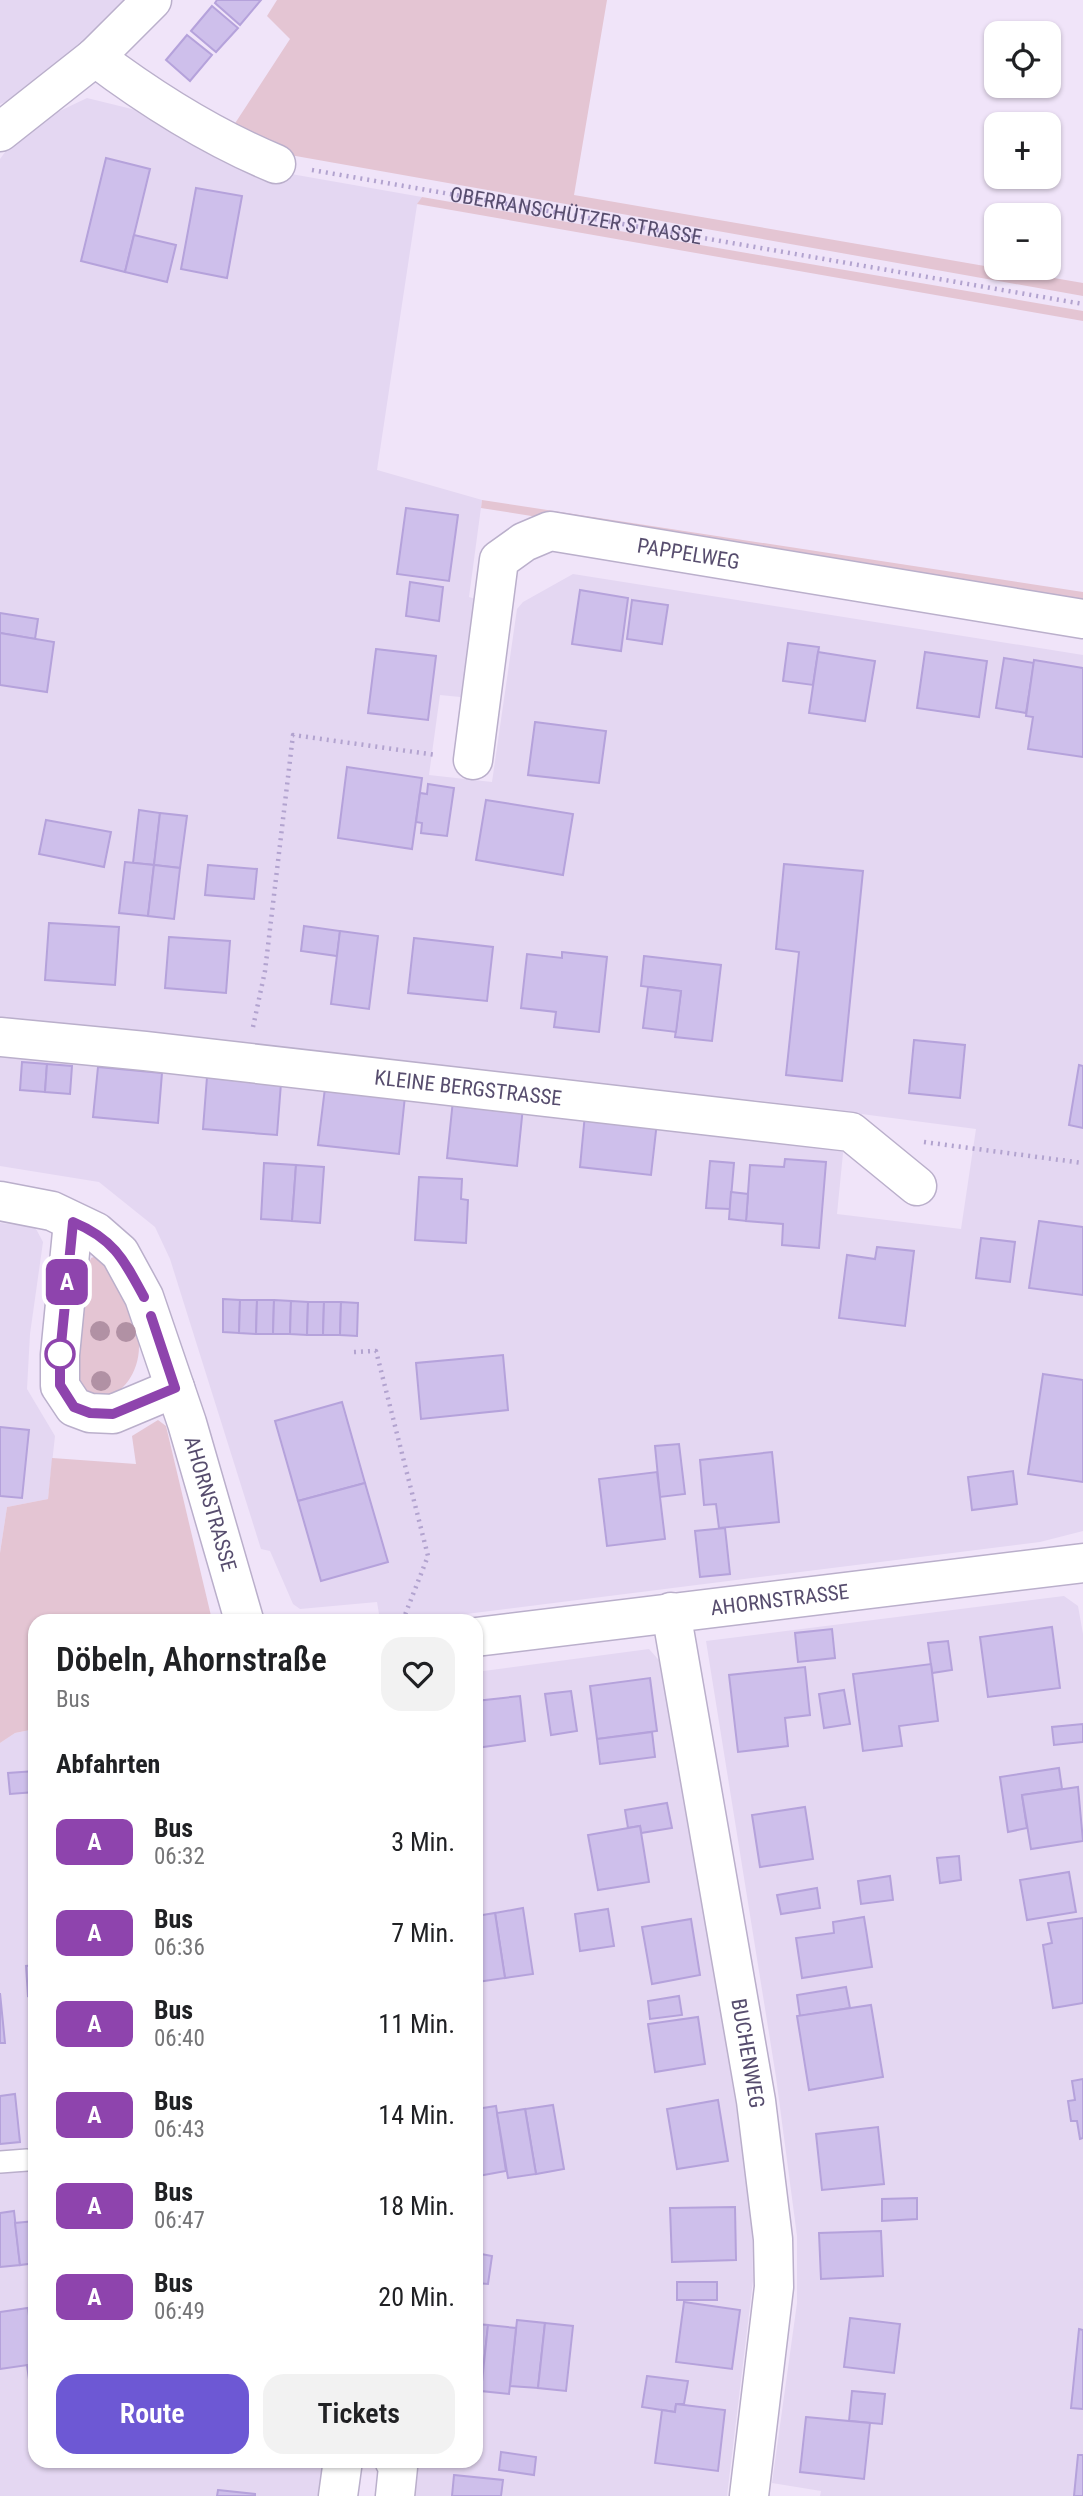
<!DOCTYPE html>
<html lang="de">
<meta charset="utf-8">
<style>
:root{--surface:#fff;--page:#f2f2f2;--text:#202124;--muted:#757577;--accent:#6d58d4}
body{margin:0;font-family:"Roboto Condensed",sans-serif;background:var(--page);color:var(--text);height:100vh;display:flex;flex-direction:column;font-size:26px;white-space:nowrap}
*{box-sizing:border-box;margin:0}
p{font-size:23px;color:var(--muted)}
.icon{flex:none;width:38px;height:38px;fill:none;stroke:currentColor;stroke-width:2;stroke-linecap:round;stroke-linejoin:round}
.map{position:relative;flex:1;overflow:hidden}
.details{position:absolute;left:28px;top:1614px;width:455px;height:854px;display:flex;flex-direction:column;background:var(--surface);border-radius:21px;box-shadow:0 2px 5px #0004}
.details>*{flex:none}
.badge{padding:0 14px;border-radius:10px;font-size:24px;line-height:46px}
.fabs{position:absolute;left:984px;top:21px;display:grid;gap:14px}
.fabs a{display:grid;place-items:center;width:77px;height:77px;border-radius:14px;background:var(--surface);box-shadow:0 2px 5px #0004;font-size:35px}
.map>.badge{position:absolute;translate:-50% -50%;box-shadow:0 0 0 4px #fff}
h2{padding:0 28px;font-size:26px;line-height:63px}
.round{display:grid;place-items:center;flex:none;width:74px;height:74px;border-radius:21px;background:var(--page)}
.summary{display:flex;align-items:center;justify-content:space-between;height:119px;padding:0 28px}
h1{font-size:33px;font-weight:600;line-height:52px}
.primary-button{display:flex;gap:14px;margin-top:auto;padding:14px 28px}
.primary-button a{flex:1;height:80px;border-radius:21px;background:var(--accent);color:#fff;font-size:28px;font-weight:600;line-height:80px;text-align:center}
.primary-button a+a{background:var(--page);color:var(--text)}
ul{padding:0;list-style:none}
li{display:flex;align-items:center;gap:21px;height:91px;padding:0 28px}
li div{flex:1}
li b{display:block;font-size:26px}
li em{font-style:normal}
li .badge{min-width:77px;font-weight:700;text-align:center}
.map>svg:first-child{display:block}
</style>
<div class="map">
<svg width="1083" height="2496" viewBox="0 0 1083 2496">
<rect width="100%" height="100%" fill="#f0e4f9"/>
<g fill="#e4d7f2">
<polygon points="0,0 125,0 88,44 26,94 0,104"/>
<polygon points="87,98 144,112 274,171 422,197 417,205 377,470 482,500 469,597 482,601 470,698 440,695 429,775 492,782 517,609 523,602 573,574 1083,655 1083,1531 1040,1542 418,1620 380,1620 377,1602 300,1609 293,1604 270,1551 261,1549 170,1259 155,1227 99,1182 0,1166 0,1051 844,1143 837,1214 961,1229 976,1129 754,1100 753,1109 0,1024 0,159 8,148 43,119"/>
<polygon points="0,1223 35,1227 43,1242 30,1334 27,1389 55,1436 48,1499 7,1507 0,1553"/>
<polygon points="1064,1596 1078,1606 1083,1634 1083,2496 820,2496 821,2491 772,2483 797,2303 797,2236 776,2077 706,1641"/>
<polygon points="649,1649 665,1667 752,2205 753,2281 727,2496 410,2496 413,2461 476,2460 476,1672"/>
<polygon points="35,1729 35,2460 326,2461 321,2496 0,2496 0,1743 15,1733"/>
</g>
<g fill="#e4c5d3">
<polygon points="277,0 607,0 574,195 1083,283 1083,296 290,155 230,131 290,39 267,16"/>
<polygon points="422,197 1083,311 1083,321 417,204"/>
<polygon points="482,500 1083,592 1083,604 481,508"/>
<path d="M99 1255 106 1259C118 1285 137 1316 139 1345 140 1384 102 1419 76 1378L86 1271 91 1258Z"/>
<polygon points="158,1420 166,1426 212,1620 35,1620 35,1729 15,1733 0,1743 0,1553 7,1507 48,1499 52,1458 136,1464 132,1436"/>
</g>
<g fill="#cebfeb" stroke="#b5a2db" stroke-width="2">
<polygon points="217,0 261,0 240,25 215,3"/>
<polygon points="212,6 238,28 216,52 191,31"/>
<polygon points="187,35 212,55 190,81 166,60"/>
<polygon points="106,158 150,169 125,272 81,261"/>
<polygon points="196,188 242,196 227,278 181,269"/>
<polygon points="134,235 176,245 167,282 125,272"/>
<polygon points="406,508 458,515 449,581 397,574"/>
<polygon points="410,582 443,587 439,621 406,616"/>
<polygon points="580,590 628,598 621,651 572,644"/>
<polygon points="632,600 668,605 662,644 627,639"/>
<polygon points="0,613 38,619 35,639 0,633"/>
<polygon points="0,633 54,642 47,692 0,685"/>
<polygon points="788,643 819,647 813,685 783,681"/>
<polygon points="376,649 436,656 428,720 368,713"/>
<polygon points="818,652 875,661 865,721 809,713"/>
<polygon points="925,652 987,661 979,717 917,708"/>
<polygon points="1004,658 1034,663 1026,713 996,708"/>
<polygon points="1034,660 1083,668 1083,757 1028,749 1033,717 1026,716"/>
<polygon points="535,722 606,731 599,783 528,775"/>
<polygon points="347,767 422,778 412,849 338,838"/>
<polygon points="428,784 454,788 447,836 421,833 422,823 416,822 420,793 427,794"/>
<polygon points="486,800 573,814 563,875 476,860"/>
<polygon points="139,810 160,813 154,865 133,863"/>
<polygon points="160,813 187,816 180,868 154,865"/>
<polygon points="46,820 111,832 104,867 39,854"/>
<polygon points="125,862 154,865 148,916 119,913"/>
<polygon points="784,864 863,871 842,1081 786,1075 799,952 776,949"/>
<polygon points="154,865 180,868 174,919 148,916"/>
<polygon points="208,865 257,869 254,899 205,895"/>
<polygon points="49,923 119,927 115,985 45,980"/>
<polygon points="304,926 340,931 337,956 301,951"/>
<polygon points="340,931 378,936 369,1009 331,1004"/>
<polygon points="169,937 230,941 226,993 165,988"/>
<polygon points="414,938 493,947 487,1001 408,993"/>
<polygon points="562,952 607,957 599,1032 554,1027 556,1012 521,1008 527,954 562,958"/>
<polygon points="644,956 721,965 712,1041 675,1037 681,991 641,986"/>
<polygon points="648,987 681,991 676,1032 643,1028"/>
<polygon points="914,1040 965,1045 960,1098 909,1093"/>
<polygon points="22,1062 47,1064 45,1092 20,1090"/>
<polygon points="47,1064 72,1066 70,1094 45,1092"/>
<polygon points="1079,1065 1083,1066 1083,1128 1069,1125"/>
<polygon points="98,1067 162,1073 158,1123 93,1117"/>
<polygon points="207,1077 281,1083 277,1135 203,1129"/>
<polygon points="325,1088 405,1096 399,1154 318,1145"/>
<polygon points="453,1100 523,1107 517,1166 447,1158"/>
<polygon points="585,1114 657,1122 651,1175 580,1167"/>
<polygon points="785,1159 826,1162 819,1248 782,1245 783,1224 746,1221 750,1165 784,1167"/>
<polygon points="710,1161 734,1163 730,1209 706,1208"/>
<polygon points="264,1163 296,1165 292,1221 261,1219"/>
<polygon points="296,1165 324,1167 320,1223 292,1221"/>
<polygon points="419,1177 462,1179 461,1199 468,1200 466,1243 415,1240"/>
<polygon points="731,1192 748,1194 746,1221 729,1219"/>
<polygon points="1039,1221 1083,1227 1083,1295 1029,1288"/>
<polygon points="981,1238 1015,1242 1010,1282 976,1278"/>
<polygon points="877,1247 914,1251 905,1326 839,1318 847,1255 875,1259"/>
<polygon points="223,1299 240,1300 239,1333 223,1332"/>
<polygon points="240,1300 257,1300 256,1334 239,1333"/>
<polygon points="257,1300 274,1300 273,1334 256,1334"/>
<polygon points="274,1300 291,1301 290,1334 273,1334"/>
<polygon points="291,1301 308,1302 307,1335 290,1334"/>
<polygon points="308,1302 324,1302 323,1335 307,1335"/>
<polygon points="324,1302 341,1302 340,1335 323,1335"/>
<polygon points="341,1302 358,1303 357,1336 340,1335"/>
<polygon points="503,1355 508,1410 421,1419 416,1363"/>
<polygon points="1043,1374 1083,1380 1083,1482 1028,1474"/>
<polygon points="342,1402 365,1483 298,1501 275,1421"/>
<polygon points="0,1427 29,1430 22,1498 0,1496"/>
<polygon points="679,1444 685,1494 660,1497 655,1446"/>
<polygon points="772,1452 779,1522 719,1528 716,1504 704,1505 700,1460"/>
<polygon points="1013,1471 1017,1504 972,1510 968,1477"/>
<polygon points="657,1472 665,1539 607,1546 599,1479"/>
<polygon points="365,1483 388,1562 321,1581 298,1501"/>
<polygon points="725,1528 730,1574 700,1577 695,1531"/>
<polygon points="1052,1627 1060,1688 988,1697 980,1637"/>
<polygon points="832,1629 835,1658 798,1662 795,1633"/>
<polygon points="948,1641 952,1670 932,1673 928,1643"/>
<polygon points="931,1664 938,1721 899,1726 902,1746 863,1751 853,1674"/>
<polygon points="805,1667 810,1715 785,1718 788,1746 738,1752 729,1675"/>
<polygon points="650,1678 657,1731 597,1739 590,1686"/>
<polygon points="844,1690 850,1724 824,1728 819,1694"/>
<polygon points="571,1691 577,1731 551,1735 545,1694"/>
<polygon points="520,1696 525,1741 476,1748 476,1701"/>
<polygon points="1083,1724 1083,1742 1054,1745 1052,1727"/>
<polygon points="652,1732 655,1757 600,1764 597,1739"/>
<polygon points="1059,1768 1062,1789 1022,1795 1027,1828 1008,1832 1000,1777"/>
<polygon points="35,1771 35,1792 10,1794 8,1773"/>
<polygon points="1078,1787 1083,1841 1031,1849 1022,1795"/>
<polygon points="667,1803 672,1828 641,1833 640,1826 628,1828 625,1810"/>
<polygon points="805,1807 813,1859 760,1867 752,1815"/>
<polygon points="640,1826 649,1882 598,1890 588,1835"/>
<polygon points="959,1856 961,1880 940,1883 937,1858"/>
<polygon points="1069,1872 1076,1912 1027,1920 1020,1880"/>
<polygon points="890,1876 893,1900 861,1904 858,1881"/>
<polygon points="817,1888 820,1908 781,1914 777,1895"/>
<polygon points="523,1908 533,1974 505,1978 495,1913"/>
<polygon points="608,1909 614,1946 580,1951 575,1914"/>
<polygon points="495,1913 505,1978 477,1982 476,1916"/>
<polygon points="864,1917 872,1967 802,1978 796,1938 834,1933 833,1922"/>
<polygon points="1083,1918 1083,2003 1053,2008 1043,1945 1052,1943 1048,1923"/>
<polygon points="691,1919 700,1975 652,1984 642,1927"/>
<polygon points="35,1965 35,1995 28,1996 26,1966"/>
<polygon points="846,1987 850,2008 800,2016 797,1995"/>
<polygon points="0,1993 5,2043 0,2043"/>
<polygon points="679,1996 682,2015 650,2019 648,2001"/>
<polygon points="871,2005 883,2077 809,2090 797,2016"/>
<polygon points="698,2017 705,2064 655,2072 648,2024"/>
<polygon points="1083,2079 1083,2138 1080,2139 1077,2121 1071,2121 1068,2101 1075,2100 1072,2081"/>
<polygon points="15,2094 20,2142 0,2144 0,2096"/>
<polygon points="718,2100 728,2161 677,2169 667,2109"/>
<polygon points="553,2105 564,2169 536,2174 525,2109"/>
<polygon points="496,2106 506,2171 478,2176 476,2109"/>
<polygon points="525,2109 536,2174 508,2178 497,2113"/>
<polygon points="878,2127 884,2184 822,2190 816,2134"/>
<polygon points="917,2198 917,2219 882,2221 882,2199"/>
<polygon points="735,2207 736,2260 672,2262 670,2208"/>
<polygon points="14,2211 20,2265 0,2267 0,2213"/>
<polygon points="35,2221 35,2263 20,2265 15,2223"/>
<polygon points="881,2231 883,2276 821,2279 819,2233"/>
<polygon points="476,2253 492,2256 488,2284 476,2283"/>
<rect x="677" y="2282" width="40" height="18"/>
<polygon points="684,2302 740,2310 732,2369 676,2362"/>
<polygon points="28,2308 35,2364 0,2369 0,2312"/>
<polygon points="850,2318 900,2324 894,2373 844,2367"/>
<polygon points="517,2320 545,2323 538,2388 510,2386"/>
<polygon points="545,2323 573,2326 566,2391 538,2388"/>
<polygon points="476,2324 488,2325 481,2391 476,2390"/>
<polygon points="488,2325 516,2328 509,2394 481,2391"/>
<polygon points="1079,2329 1083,2330 1083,2409 1071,2408"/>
<polygon points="35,2364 35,2401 32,2401 27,2365"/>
<polygon points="647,2376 688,2381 684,2404 676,2404 675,2412 642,2407"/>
<polygon points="852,2391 885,2394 882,2424 849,2421"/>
<polygon points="676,2404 725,2410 718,2471 655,2463 662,2410 675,2412"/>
<polygon points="806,2417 870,2423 864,2479 800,2472"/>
<polygon points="501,2452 536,2457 534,2475 499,2470"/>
<polygon points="1078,2455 1083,2455 1083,2496 1074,2496"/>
<polygon points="454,2475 503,2480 501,2496 452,2496"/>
<polygon points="218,2490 255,2494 255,2496 217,2496"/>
</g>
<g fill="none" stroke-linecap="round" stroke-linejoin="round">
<g stroke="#baafcb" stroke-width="24">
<polyline id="service" points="0,2162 27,2160"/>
</g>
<g stroke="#baafcb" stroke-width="41">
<g id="minor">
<path d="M95 57C152 100 211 137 276 164"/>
<polyline points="0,132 95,57 152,0"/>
<path id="s2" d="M473 760 499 560 524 542 550 531 1083 619"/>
<path id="s3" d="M0 1037 145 1051 851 1132 917 1186"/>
<path id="s4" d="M0 1201 52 1211 96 1232 120 1253 144 1297 187 1423 244 1620"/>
<polyline points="73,1222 60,1355 60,1386 74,1407 90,1413 113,1414 175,1388"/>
<path id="s5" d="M671 1612 756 2101 773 2239 774 2287 749 2496"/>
<path id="s6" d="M476 1637 1083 1563"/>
<polyline points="394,2460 398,2467 395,2496"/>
<polyline points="338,2496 343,2460"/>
</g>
</g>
<g stroke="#b2a3cf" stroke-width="4.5" stroke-dasharray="2 5" stroke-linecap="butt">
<path id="s1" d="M312 170 1083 304"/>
<polyline points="253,1027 265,971 293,735 436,755"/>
<polyline points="924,1142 1083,1163"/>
<polyline points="354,1352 376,1351 428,1556 403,1620"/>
</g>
<use href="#service" stroke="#fff" stroke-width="21"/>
<use href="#minor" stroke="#fff" stroke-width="38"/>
</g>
<g fill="#b191a4">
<circle cx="100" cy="1331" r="10"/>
<circle cx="126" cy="1332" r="10"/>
<circle cx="101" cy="1381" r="10"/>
</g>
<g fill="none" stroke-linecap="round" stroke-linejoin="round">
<g stroke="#fff" stroke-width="16">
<path id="line" d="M144 1297C124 1260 114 1239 73 1222L60 1355V1385L74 1407 90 1413 113 1414 175 1388 151 1316"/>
</g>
<use href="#line" stroke="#8e44ad" stroke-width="10"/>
</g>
<circle fill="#fff" stroke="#8e44ad" stroke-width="3.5" cx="60" cy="1354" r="14"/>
<g text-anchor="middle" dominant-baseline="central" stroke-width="7" stroke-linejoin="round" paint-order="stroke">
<g font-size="21" fill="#574d6e" stroke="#f4eafc">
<text stroke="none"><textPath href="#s1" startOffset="268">OBERRANSCHÜTZER STRASSE</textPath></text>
<text stroke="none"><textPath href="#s2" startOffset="401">PAPPELWEG</textPath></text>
<text stroke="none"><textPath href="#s3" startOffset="471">KLEINE BERGSTRASSE</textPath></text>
<text stroke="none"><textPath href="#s4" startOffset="401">AHORNSTRASSE</textPath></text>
<text stroke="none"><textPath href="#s6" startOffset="306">AHORNSTRASSE</textPath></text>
<text stroke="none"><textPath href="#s5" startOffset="448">BUCHENWEG</textPath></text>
</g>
</g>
</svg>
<div class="fabs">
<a><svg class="icon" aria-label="locate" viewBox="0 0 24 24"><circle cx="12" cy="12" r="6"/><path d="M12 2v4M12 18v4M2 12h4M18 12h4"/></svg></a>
<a>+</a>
<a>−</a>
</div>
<b class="badge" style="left:67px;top:1282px;background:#8e44ad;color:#fff">A</b>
<section class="details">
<div class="summary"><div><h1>Döbeln, Ahornstraße</h1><p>Bus</p></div><a class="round"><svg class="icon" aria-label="heart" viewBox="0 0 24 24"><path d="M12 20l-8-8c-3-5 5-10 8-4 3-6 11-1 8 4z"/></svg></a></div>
<h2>Abfahrten</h2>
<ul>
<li><span class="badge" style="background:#8e44ad;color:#fff">A</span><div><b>Bus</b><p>06:32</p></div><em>3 Min.</em></li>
<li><span class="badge" style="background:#8e44ad;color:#fff">A</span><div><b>Bus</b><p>06:36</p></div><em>7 Min.</em></li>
<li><span class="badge" style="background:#8e44ad;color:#fff">A</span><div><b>Bus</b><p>06:40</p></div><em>11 Min.</em></li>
<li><span class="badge" style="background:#8e44ad;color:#fff">A</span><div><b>Bus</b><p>06:43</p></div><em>14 Min.</em></li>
<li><span class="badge" style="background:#8e44ad;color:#fff">A</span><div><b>Bus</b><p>06:47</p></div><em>18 Min.</em></li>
<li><span class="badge" style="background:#8e44ad;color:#fff">A</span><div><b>Bus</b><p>06:49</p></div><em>20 Min.</em></li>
</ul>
<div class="primary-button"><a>Route</a><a>Tickets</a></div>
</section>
</div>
